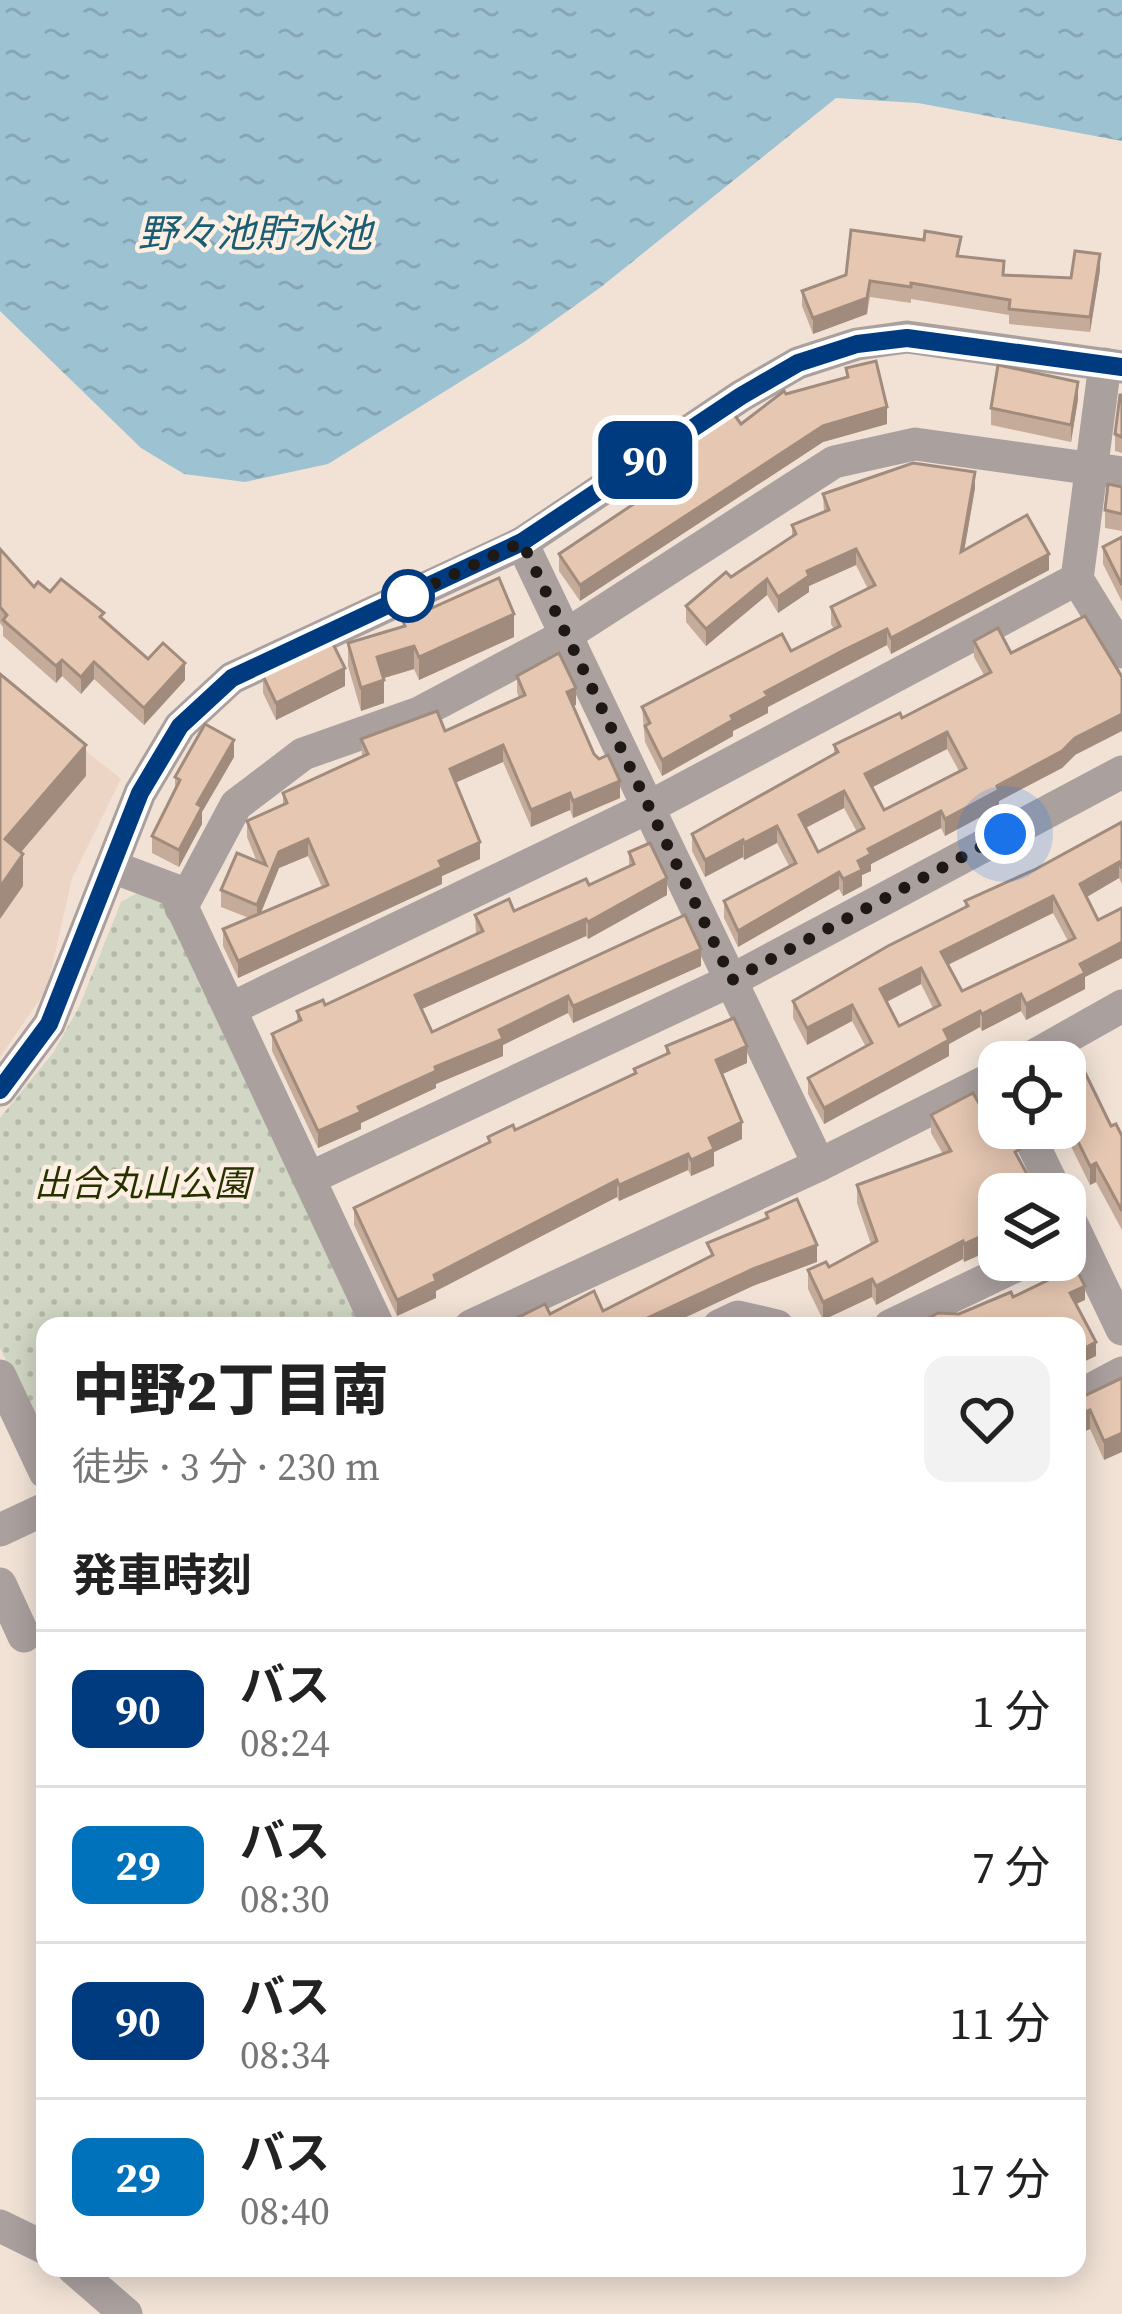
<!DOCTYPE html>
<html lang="ja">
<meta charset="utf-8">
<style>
:root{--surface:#fff;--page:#f2f2f2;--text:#222;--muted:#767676;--line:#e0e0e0}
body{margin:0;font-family:"Source Serif 4","Noto Sans JP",serif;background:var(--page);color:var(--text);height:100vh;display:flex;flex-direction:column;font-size:45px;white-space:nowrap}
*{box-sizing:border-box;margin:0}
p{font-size:39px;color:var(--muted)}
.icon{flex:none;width:66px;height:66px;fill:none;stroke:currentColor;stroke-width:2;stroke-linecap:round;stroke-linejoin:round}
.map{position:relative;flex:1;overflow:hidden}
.side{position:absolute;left:36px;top:1317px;width:1050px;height:960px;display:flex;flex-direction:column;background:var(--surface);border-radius:24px;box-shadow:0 6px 30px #0003}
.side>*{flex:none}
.badge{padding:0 24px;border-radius:18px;font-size:42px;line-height:78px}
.fabs{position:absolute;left:978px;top:1041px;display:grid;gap:24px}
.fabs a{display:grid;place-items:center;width:108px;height:108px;border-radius:24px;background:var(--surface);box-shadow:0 6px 30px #0003;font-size:60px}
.you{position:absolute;width:60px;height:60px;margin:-30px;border:9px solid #fff;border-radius:50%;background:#1a73e8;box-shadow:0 0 0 18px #1a73e833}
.map>.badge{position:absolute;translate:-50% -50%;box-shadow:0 0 0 6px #fff}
h2{padding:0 36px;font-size:45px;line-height:108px}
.round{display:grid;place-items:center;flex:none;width:126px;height:126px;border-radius:24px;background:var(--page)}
.summary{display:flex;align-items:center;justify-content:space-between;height:204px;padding:0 36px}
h1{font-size:57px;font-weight:800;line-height:90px}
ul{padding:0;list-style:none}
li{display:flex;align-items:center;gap:36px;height:156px;padding:0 36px;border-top:3px solid var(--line)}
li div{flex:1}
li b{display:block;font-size:45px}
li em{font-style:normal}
li .badge{min-width:132px;font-weight:700;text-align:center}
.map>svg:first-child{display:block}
</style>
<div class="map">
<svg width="1122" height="2314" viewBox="0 0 1122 2314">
<defs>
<pattern id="green-dots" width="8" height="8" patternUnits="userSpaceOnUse" patternTransform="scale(3)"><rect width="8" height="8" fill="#d1d7c4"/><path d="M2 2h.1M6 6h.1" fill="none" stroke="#b3b8a8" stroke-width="1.8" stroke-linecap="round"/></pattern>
<pattern id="water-ripples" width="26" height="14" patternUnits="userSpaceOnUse" patternTransform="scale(3)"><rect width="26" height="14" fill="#9dc2d1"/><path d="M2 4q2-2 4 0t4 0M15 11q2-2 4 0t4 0" fill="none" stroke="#87a6b3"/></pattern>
</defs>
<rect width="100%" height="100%" fill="#f2e2d6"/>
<polygon fill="#ecd5c5" points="0,682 121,779 72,878 47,989 0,1057"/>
<polygon fill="url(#green-dots)" points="139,892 164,899 369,1326 45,1326 45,1442 0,1348 0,1118 53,1053 79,1007 121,902"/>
<polygon fill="url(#water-ripples)" points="0,0 1122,0 1122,141 918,103 836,98 601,287 524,342 328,464 245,482 184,474 141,448 0,311"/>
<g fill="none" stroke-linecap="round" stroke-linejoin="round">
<g stroke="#aaa19f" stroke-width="33">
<polyline points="1105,364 1077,579 1122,652"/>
<polyline points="522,543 819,1165"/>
<polyline points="113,867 174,890 378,1326"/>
<polyline points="181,908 236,805 303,754 419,713 566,635 834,462 915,444 1122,473"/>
<polyline points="230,1009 649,807 1077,579"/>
<polyline points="1023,1062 1122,1006"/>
<polyline points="0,1090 49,1024 140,793 180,726 232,678 522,543 741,396 798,363 857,344 907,337 1122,367"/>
<polyline points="1025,1128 1057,1194"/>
<polyline points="310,1178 732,980 1122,772"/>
<polyline points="1065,1210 1122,1329"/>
<polyline points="471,1326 819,1165 999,1075"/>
<polyline points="719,1326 738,1317 777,1326"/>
<polyline points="890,1326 1028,1260"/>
<polyline points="0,1376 45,1472"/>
<polyline points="1077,1397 1122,1373"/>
<polyline points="0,1530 45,1509"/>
<polyline points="0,1584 24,1636"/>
<polyline points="0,2226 45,2248"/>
<polyline points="73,2268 126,2314"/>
</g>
</g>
<g fill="#c5ab99" fill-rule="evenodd">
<polygon points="960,257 1004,275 1071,278 1100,270 1090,332 1009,324 1009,315 911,299 911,303 870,297 867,314 813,334 802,306 802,291"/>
<polygon points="846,368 887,424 823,442 580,601 559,571 559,554 642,498 637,491 637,474 741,424 786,394 846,377"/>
<polygon points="1122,395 1122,453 1115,451 1115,434"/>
<polygon points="1078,399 1071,442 991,425 991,408"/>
<polygon points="1122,487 1122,531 1105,528 1105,510"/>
<polygon points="975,488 964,551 1049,570 891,654 887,645 842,667 768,707 768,713 733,731 733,736 662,776 645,742 642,707 791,651 834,629 831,624 831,607 868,589 856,565 809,586 809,592 778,613 767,595 706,646 686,622 686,606 792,537 792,525 824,512 823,494"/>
<polygon points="1122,537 1122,602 1103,564 1103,547"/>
<polygon points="0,549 34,587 50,592 104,621 148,659 185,680 144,725 94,679 81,694 62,676 56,683 3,636 3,627 0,623"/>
<polygon points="403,621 514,637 419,680 414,669 384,678 384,703 361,711 348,666 348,643 403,626"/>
<path d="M974 641 1011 653 1075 755 1062 768 999 801V807L945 836 941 828 871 864V871L862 875V886L843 896 839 889 738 947 724 918V901L789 866 777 843 744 860 743 857 705 877 692 851V834L834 755V745L902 718 984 675 974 657ZM947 749 959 771 884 810 872 787ZM844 808 857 832 818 852 806 828Z"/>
<polygon points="263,676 345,686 276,720 263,693"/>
<path d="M517 676 576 705 573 706 594 754 620 798 573 818 570 810 531 827 503 762 455 783 480 859 442 876V884L238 978 223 946V929L249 918 221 907V890L257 862 247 837V821L283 805V793L362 756 361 739 445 731 519 698 517 692ZM308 856 322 887 261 913 279 868Z"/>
<polygon points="234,757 202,812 202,824 179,867 152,853 152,836 175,791 175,777"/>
<path d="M1122 822V884L1119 878 1086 897 1098 920 1122 908V958L1085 977V989L1026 1020 1021 1011 982 1031 980 1027 949 1044V1056L824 1124 808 1094V1078L866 1047 852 1021 807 1045 793 1018V1001L965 907V901L1036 869ZM1053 913 1068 941 962 991 948 965ZM921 984 933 1008 899 1026 887 1002Z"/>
<polygon points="629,852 667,895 588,939 586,936 422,1009 432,1032 685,915 701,966 573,1023 568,1013 503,1045 503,1056 436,1084 436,1088 361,1123 361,1129 318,1148 272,1051 272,1034 297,1022 297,1011 325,1005 476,934 475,915 514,911 589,885 629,866"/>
<polygon points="666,1046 747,1063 722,1074 742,1139 714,1152 714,1166 691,1176 688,1170 619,1201 617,1197 436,1291 436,1298 397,1316 354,1225 354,1208 488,1143 488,1137 515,1130 634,1074 634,1069 666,1054"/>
<polygon points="1065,1062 1111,1126 1122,1136 1122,1230 1096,1182 1090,1185 1062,1128 1065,1128"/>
<polygon points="973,1093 964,1262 963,1259 876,1305 872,1297 823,1320 808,1289 808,1270 829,1267 871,1244 857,1203 857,1185 943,1154 931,1133 931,1115"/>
<polygon points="1122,1378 1104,1460 1090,1429 1085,1431 1078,1418 1078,1399"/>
</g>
<g fill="#a08b7d">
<polygon points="1100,254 1100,270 1090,332 1090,317"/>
<polygon points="870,281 867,314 813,334 813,318"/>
<polygon points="1078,382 1078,399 1071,442 1071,425"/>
<polygon points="887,407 887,424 823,442 580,601 580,585 823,426"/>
<polygon points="975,472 975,488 961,569 961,552"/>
<polygon points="856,549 856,565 809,586 809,592 778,613 778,597 807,571"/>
<polygon points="1049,554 1049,570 891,654 891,638"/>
<polygon points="767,579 767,595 706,646 706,629"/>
<polygon points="514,614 514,637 419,680 419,657"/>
<polygon points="887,629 887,645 768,707 768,713 733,731 733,736 662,776 662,760 765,692"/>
<polygon points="414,646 414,669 377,680 377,657"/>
<polygon points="62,660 62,676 56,683 56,666"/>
<polygon points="94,662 94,679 81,694 81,677"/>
<polygon points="185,663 185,680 144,725 144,708"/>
<polygon points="345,668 345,686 276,720 276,703"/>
<polygon points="384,680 384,703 361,711 361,688"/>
<polygon points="576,688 576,705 567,708 567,692"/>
<polygon points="1122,714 1122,731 1075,755 1062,768 999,801 999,807 945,836 945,819 1075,738"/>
<polygon points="947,732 947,749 865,791 865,774"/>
<polygon points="234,740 234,757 202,812 202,824 179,867 179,850 197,804"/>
<polygon points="86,745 86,776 5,871 5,839"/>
<polygon points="503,745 503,762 450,785 450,769"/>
<polygon points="620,781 620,798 573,818 573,801"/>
<polygon points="844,791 844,808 799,831 799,815"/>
<polygon points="570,793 570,810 531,827 531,810"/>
<polygon points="941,811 941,828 871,864 871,871 862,875 862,886 843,896 843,879 868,849"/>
<polygon points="777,826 777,843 744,860 744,843"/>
<polygon points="308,839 308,856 279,868 257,922 257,905 279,852"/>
<polygon points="743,840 743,857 705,877 705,860"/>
<polygon points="480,842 480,859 442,876 442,884 238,978 238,961 439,861"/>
<polygon points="23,854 23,886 0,919 0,887"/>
<polygon points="1119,862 1119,878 1080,901 1080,884"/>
<polygon points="839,872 839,889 738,947 738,931"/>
<polygon points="667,878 667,895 588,939 588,922"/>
<polygon points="1053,896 1053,913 941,968 941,952"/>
<polygon points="586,919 586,936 415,1012 415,995"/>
<polygon points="1122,942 1122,958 1085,977 1085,989 1026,1020 1026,1004 1080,964"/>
<polygon points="701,949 701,966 573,1023 573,1006"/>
<polygon points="921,968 921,984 880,1005 880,989"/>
<polygon points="1021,994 1021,1011 982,1031 982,1014"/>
<polygon points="568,996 568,1013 503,1045 503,1056 436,1084 436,1088 361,1123 361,1129 318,1148 318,1131 499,1030"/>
<polygon points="852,1005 852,1021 807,1045 807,1028"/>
<polygon points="980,1011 980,1027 949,1044 949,1056 824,1124 824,1108 944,1030"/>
<polygon points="747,1046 747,1063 716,1077 716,1060"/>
<polygon points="742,1122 742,1139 714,1152 714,1166 691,1176 691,1160 709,1138"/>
<polygon points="688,1154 688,1170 619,1201 619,1185"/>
<polygon points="1096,1163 1096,1182 1090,1185 1090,1166"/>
<polygon points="617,1180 617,1197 436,1291 436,1298 397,1316 397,1300 434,1275"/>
<polygon points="999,1228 999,1247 964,1262 964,1244"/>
<polygon points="963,1241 963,1259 876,1305 876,1286"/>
<polygon points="817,1245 817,1262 753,1286 667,1326 630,1326 753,1269"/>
<polygon points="872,1279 872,1297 823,1320 823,1302"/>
<polygon points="1085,1286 1085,1300 1070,1307 1070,1293"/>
<polygon points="1096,1342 1096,1356 1077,1365 1077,1352"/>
<polygon points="1090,1410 1090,1429 1085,1431 1085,1412"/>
<polygon points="1122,1433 1122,1452 1104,1460 1104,1441"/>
</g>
<g fill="#e5c7b2" stroke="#a08b7d" stroke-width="3" fill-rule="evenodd">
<polygon points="851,230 924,240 925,231 961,237 957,256 1004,261 1003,275 1071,278 1075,251 1100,254 1090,317 1009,309 1010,300 911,283 911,287 870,281 867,298 813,318 802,291 846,275"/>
<polygon points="876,361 887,407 823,426 580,585 559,554 650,493 637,474 693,442 733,413 741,424 784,391 786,394 848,377 846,368"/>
<polygon points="998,365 1078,382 1071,425 991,408"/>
<polygon points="1120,395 1122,395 1122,437 1115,434"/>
<polygon points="913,463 975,472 961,552 1027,515 1049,554 891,638 887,629 842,651 765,692 768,696 731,716 733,720 662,760 645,726 650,723 642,707 782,634 791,651 840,626 831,607 875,585 856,549 807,571 809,576 778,597 767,579 706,629 686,606 726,572 731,577 796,534 792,525 829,510 823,494"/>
<polygon points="1108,484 1122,487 1122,514 1105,510"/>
<polygon points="1122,537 1122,585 1103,547"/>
<polygon points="0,549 34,587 38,582 50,592 61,579 104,613 100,617 148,659 163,643 185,663 144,708 94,662 81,677 62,660 56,666 3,620 7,615 0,607"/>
<polygon points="499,578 514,614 419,657 414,646 377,657 384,680 361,688 348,643 405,626 403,621"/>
<path d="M1085 616 1122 677V714L1075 738 1062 751 997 786 999 790 945 819 941 811 868 849 871 854 858 861 862 870 843 879 839 872 738 931 724 901 796 863 777 826 744 843 743 840 705 860 692 834 838 752 834 745 900 713 902 718 991 672 974 641 998 628 1011 653ZM947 732 966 768 884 810 865 774ZM844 791 864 828 818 852 799 815Z"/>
<polygon points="332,642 345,668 276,703 263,676"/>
<polygon points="559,653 576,688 567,692 594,754 599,759 608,755 620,781 573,801 570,793 531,810 503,745 450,769 480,842 439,861 442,867 238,961 223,929 328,885 308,839 279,852 257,905 221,890 237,853 266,865 247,821 287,803 283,793 368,754 361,739 437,711 445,731 525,695 517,676"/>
<polygon points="0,674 86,745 5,839 23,854 0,887"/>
<polygon points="205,724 234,740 197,804 202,807 179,850 152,836 180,780 175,777"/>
<path d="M1122 822V868L1119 862 1080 884 1098 920 1122 908V942L1080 964 1085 973 1026 1004 1021 994 982 1014 980 1011 944 1030 949 1040 824 1108 808 1078 872 1043 852 1005 807 1028 793 1001 888 946 968 906 965 901 1036 869ZM1053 896 1075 938 962 991 941 952ZM921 968 940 1005 899 1026 880 989Z"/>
<polygon points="650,843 667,878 588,922 586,919 415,995 432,1032 685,915 701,949 573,1006 568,996 499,1030 503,1039 435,1067 436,1071 358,1107 361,1112 318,1131 272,1034 301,1020 297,1011 323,1000 325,1005 483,931 475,915 509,899 514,911 586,879 589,885 634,864 629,852"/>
<polygon points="734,1018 747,1046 716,1060 742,1122 709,1138 714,1149 691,1160 688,1154 619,1185 617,1180 434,1275 436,1281 397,1300 354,1208 490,1142 488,1137 513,1125 515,1130 636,1073 634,1069 669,1053 666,1046"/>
<polygon points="1076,1054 1111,1126 1116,1124 1122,1136 1122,1211 1096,1163 1090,1166 1065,1115 1065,1062 1060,1062"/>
<polygon points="973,1093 982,1109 999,1099 999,1128 1011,1128 1020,1149 1015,1152 1038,1194 999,1194 999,1228 964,1244 963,1241 876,1286 872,1279 823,1302 808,1270 826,1262 829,1267 877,1241 857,1185 951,1151 931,1115"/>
<polygon points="797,1199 817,1245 753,1269 630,1326 501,1326 545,1304 550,1314 594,1291 603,1311 713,1255 707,1243 768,1218 766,1213"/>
<polygon points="1075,1267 1085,1286 1070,1293 1096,1342 1077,1352 1077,1326 914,1326 938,1313 959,1314 1011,1292 1013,1297"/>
<polygon points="1122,1378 1122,1433 1104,1441 1090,1410 1085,1412 1078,1399"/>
</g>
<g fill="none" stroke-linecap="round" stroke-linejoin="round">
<g stroke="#fff" stroke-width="27">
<polyline id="line" points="0,1090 49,1024 140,793 180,726 232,678 522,542 741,396 798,363 857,344 907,338 1122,367"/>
</g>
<use href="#line" stroke="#003b80" stroke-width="18"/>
<polyline stroke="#1f1915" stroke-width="12" stroke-dasharray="0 21.6" points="408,596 402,599 522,542 732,980 1005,834"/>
</g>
<circle fill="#fff" stroke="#003b80" stroke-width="6" cx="408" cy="596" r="24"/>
<g text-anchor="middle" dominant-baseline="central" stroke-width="9" stroke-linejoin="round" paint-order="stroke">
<g font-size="36" font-style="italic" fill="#263100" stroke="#ffefe3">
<text x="142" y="1183">出合丸山公園</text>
</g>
<g font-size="39" font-style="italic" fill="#195e74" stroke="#ffefe3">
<text x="255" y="233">野々池貯水池</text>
</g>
</g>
</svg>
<div class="fabs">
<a><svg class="icon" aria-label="locate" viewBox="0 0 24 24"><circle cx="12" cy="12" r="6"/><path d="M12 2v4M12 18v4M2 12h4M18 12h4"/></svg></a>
<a><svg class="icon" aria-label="layers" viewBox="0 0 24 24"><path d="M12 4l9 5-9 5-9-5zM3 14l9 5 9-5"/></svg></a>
</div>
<div class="you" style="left:1005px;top:834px"></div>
<b class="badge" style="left:645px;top:460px;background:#003b80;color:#fff">90</b>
<section class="side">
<div class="summary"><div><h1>中野2丁目南</h1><p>徒歩 · 3 分 · 230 m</p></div><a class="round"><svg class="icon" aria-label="heart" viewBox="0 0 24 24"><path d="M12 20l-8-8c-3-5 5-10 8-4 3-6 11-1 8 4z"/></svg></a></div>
<h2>発車時刻</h2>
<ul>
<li><span class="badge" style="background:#003b80;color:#fff">90</span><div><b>バス</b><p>08:24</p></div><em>1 分</em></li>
<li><span class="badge" style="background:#0072bc;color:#fff">29</span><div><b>バス</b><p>08:30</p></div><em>7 分</em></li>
<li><span class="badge" style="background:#003b80;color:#fff">90</span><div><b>バス</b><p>08:34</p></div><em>11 分</em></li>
<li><span class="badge" style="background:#0072bc;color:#fff">29</span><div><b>バス</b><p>08:40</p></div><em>17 分</em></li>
</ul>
</section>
</div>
